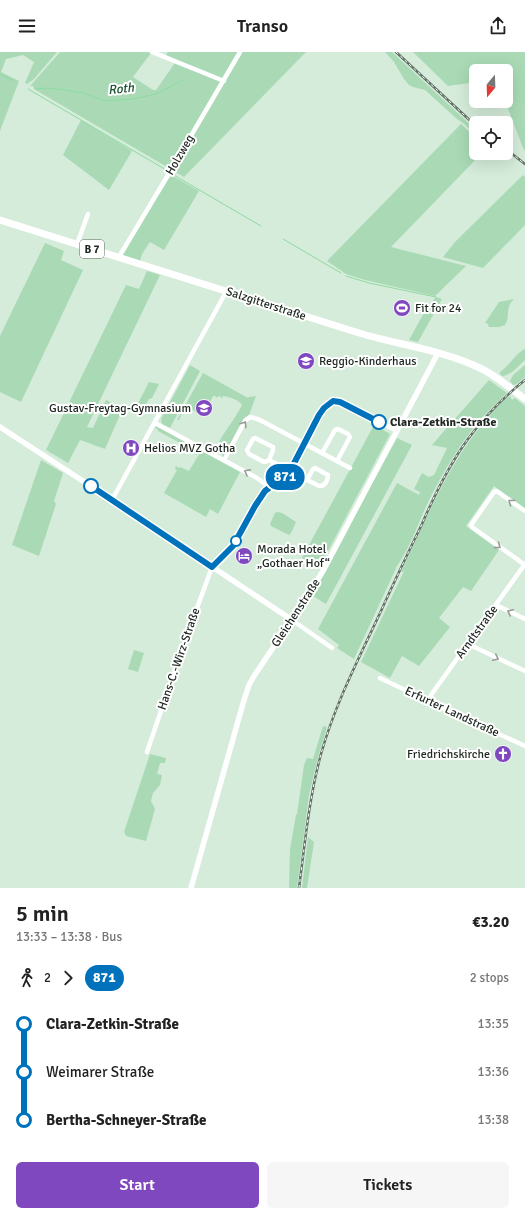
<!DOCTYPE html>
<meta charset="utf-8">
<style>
:root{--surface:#fff;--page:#f6f6f6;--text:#222;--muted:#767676;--accent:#8048bf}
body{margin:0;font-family:Signika,sans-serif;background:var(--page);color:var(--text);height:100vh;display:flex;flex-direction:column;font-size:15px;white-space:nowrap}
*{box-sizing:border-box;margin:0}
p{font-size:13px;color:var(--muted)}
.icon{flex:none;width:22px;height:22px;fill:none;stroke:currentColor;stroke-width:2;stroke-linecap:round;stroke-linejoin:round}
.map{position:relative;height:836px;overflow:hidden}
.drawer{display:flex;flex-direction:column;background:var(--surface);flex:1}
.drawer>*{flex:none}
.badge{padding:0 8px;border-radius:13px;font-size:14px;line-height:26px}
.needle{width:26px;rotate:199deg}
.controls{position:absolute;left:469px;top:12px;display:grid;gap:8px}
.controls a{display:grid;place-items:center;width:44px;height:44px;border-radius:6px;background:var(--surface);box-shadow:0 4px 16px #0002;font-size:20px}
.map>.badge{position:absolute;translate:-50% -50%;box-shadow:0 0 0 2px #fff}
.legs{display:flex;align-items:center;gap:6px;height:44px;padding:0 16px;font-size:13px}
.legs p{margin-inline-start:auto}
.headline{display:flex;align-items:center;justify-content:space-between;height:68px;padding:0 16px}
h1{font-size:22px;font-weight:600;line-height:30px}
.primary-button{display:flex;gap:8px;margin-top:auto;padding:8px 16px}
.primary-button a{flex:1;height:46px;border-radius:6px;background:var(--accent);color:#fff;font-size:16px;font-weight:600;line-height:46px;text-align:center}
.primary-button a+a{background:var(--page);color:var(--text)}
ul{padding:0 16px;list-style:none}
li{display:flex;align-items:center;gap:14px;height:48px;font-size:15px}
li i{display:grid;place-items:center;width:6px;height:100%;margin:0 5px;background:currentColor}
li i::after{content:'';width:10px;height:10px;margin:-5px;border:3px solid;border-radius:50%;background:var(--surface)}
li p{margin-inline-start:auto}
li:first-child i{background:linear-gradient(#0000 50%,currentColor 0)}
li:last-child i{background:linear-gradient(currentColor 50%,#0000 0)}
header{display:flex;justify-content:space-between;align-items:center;height:52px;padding:0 16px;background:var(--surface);font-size:18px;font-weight:600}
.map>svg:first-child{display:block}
</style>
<header><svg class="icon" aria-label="menu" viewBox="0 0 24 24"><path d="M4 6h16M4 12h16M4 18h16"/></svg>Transo<svg class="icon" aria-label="share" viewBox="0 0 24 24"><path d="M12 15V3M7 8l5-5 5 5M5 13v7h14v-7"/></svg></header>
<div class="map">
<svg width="525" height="836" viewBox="0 0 525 836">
<rect width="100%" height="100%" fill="#d5ecda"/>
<g fill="#a9dab5">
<polygon points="0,0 57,0 34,27 27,32 25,31 34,10 23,3 6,7 1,20 19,29 0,79"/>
<polygon points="60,0 148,0 151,1 133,25 153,38 156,38 177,8 166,3 168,0 306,0 184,125 34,37 33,34 30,34"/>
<polygon points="385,0 392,0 476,78 476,82 463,71 457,67 425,38 413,35 409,33 404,27 394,10"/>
<polygon points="413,0 525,0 525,99 523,96 507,54 503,49 506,49 506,19 476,19 476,30 448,34"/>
<polygon points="81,68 132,99 109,138 63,103"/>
<polygon points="461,72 476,86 476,101 482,101 391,195 466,214 435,244 365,228 346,222 327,209"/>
<polygon points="171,123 199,139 164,198 150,190 142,202 140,209 122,203"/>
<polygon points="523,123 525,125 525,173 483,216 443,205 455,190"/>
<polygon points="45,191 64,199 61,208 83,218 21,350 0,340 0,284"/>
<polygon points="147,219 160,223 87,375 93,376 106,348 123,356 105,397 80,388 68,411 46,398 126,233 139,237"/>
<polygon points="436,245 442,247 418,290 409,288 425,259"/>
<path d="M514 247C504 257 511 264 505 273L499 275H489L487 271H485L499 250Z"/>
<path d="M525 297V308C518 314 512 323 502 324L500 322V320C509 314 517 300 525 297Z"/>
<polygon points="190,313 200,319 170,376 162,372 161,367"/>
<polygon points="525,313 525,325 517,332 513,333 510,329 513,323"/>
<path d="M203 321 248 346 249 345 256 344 249 363 244 366 223 406 222 405 223 403 217 400 222 392 219 390C226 377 235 367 242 353 239 348 230 345 223 344L222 347 220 344 217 345V346L215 344H213L210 350 209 349V347L203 357 205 359 198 361 189 356 182 361 179 368H177Z"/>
<path d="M489 328 507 341C498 350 488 359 479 369 460 392 444 419 430 446 419 469 411 494 397 514L354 607 337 596 339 593 318 577 397 431 419 443 420 440 414 437 422 421 429 425 434 423 447 396 432 393Z"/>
<polygon points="149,330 159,332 152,346 149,347 143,357 136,355"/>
<path d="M510 344 512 348 515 346 525 354V457L494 434 466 474 499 498 471 539 463 535 439 566 450 575 419 614 402 604 390 626 361 610 405 517 403 520H401C426 468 447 414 484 370 492 361 500 351 510 344Z"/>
<polygon points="374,373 390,382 319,516 302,506"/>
<polygon points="157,374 199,398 197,403 181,395 182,392 158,379 158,378 155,376"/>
<polygon points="397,386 412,393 326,552 311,543"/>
<polygon points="201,399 240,420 218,462 210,457 206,465 164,441 177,418 175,417 176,414 179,416 180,415 189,419"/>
<polygon points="41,408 63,421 54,449 56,452 39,504 12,493"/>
<polygon points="277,460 282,461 296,470 291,481 289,483 271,474 270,472 275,461"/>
<polygon points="134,598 144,601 138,620 128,617"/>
<polygon points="323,674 327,675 318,705 309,743 297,836 289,836 290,797 296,763 297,762 304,713 307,706 313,707"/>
<polygon points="150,702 166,706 165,711 160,711 157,722 162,723 160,733 153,741 151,749 155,757 146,789 126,784 124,780"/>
<polygon points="308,785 314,790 307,836 302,836"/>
</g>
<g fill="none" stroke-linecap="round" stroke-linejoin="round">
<g stroke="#8ddaa2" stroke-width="1">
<polyline points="0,22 14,29"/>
<polyline points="28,37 168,119"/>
<polyline points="36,37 47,36 66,38 83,41 105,49 133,47 156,42 183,28"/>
<polyline points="172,122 261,174"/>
<polyline points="283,187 341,221"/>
<polyline points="346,224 369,231 436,245"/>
</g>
<g stroke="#fff" stroke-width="4.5">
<polyline points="152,0 224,29"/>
<polyline points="77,192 88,162"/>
<polyline points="119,205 171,118 240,0"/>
<polyline points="155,371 257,426 269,435"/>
<polyline points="322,401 335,378 338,377 348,382 350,385 337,409"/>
<polyline points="224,408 245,369 250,365 254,366 260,368 350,416"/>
<path d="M269 408 273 398V395L255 386 253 387 247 398 249 402 264 410 268 409 269 408 319 434C325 435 328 428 328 423L315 416 313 417 307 428"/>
<polyline points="112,448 226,240"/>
<polyline points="525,459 498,440 496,439 494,440 471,473 472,475 525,513"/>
<polyline points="496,553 525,567"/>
<polyline points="292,568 332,596"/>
<polyline points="468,592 525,619"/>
<polyline points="380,626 426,648 430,648 431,651 525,694"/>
<polyline points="430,648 431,643 525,512"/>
<polyline points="147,700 181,600 212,515 233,494 255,454 265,439 269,435 283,427 289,421 322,359 331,350 338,349 397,379"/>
</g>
<g stroke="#fff" stroke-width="5.5">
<polyline points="0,375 112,448 292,568"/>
<polyline points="191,836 244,648 249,633 254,624 302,553 323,519 438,301"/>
</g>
<path stroke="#fff" stroke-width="7" d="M0 168 359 281C399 293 444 298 482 317 498 325 511 337 525 347"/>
<g stroke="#627165" stroke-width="2.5">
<g id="rail">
<polyline points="396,0 476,74"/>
<polyline points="506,97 525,112"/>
<path d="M299 836C305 791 309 746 321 702 335 652 359 606 381 559 394 530 408 501 422 472 435 442 449 413 468 387 484 365 504 345 525 328"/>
</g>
</g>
<use href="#rail" stroke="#fff" stroke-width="1" stroke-dasharray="3" stroke-linecap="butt"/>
</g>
<defs><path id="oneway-chevron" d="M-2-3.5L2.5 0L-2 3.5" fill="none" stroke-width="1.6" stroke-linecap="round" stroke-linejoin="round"/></defs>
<g stroke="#9a9e9b">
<use href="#oneway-chevron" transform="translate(244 372) rotate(-56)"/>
<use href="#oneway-chevron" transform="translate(247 420) rotate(-152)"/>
<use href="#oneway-chevron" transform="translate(511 450) rotate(-144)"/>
<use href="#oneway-chevron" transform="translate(498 494) rotate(36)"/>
<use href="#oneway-chevron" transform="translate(510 560) rotate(-155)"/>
<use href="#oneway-chevron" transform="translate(496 606) rotate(25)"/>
</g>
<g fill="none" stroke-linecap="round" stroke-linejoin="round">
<g stroke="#fff" stroke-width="9">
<polyline id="line-1" points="91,434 212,515 233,494 255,454 265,439 289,421 319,363 324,356 333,349 340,350 379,370"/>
</g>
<use href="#line-1" stroke="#0072bc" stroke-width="6"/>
</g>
<defs>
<g id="stadium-disc" transform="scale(0.9)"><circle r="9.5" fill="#8048bf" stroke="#fff"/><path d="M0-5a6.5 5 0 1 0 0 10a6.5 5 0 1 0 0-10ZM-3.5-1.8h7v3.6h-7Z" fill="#fff"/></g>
<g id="school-disc" transform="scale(0.9)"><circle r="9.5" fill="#8048bf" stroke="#fff"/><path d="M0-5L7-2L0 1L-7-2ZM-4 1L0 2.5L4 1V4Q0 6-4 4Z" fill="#fff"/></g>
<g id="hospital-disc" transform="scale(0.9)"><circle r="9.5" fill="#8048bf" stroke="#fff"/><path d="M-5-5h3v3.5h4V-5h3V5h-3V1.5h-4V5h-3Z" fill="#fff"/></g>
<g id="hotel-disc" transform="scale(0.9)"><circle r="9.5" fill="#8048bf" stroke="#fff"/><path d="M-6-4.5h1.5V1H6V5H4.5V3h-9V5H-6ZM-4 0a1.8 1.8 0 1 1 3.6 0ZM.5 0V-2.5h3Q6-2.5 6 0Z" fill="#fff"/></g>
<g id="church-disc" transform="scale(0.9)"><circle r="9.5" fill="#8048bf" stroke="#fff"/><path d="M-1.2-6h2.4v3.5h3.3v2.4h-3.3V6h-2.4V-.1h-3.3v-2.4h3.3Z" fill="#fff"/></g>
</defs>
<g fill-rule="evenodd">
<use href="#stadium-disc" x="402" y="256"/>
<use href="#school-disc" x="306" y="309"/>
<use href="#school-disc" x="204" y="356"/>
<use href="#hospital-disc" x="131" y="396"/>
<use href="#hotel-disc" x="244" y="504"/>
<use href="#church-disc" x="503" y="702"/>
</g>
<g fill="#fff" stroke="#0072bc" stroke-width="2">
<circle cx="379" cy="370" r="7"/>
<circle cx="91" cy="434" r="7"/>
<circle cx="236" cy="489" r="5"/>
</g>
<g text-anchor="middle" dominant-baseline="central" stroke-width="4" stroke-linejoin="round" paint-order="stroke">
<rect fill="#fff" stroke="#626863" stroke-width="1" x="80" y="188" width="24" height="18" rx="3"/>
<g font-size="11" font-weight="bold" fill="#1e2720">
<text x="92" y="197">B 7</text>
</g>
<g font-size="12" fill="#1e2720" stroke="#fff">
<text transform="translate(180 103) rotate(-60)">Holzweg</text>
<text transform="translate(266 252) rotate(18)">Salzgitterstraße</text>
<text transform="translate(296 561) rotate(-57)">Gleichenstraße</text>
<text transform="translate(477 580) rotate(-54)">Arndtstraße</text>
<text transform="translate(179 607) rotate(-71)">Hans-C.-Wirz-Straße</text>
<text transform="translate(452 660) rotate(25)">Erfurter Landstraße</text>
</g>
<g font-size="12" fill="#1e2720" stroke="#fff" text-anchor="start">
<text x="415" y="256">Fit for 24</text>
<text x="319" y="309">Reggio-Kinderhaus</text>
<text x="191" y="356" text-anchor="end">Gustav-Freytag-Gymnasium</text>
<text x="144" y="396">Helios MVZ Gotha</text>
<text x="257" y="497">Morada Hotel<tspan x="257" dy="14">„Gothaer Hof“</tspan></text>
<text x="490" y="702" text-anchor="end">Friedrichskirche</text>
</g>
<g font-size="12" font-weight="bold" fill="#1e2720" stroke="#fff" text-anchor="start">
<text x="390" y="370">Clara-Zetkin-Straße</text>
</g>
<g font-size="13" font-style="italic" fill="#18502d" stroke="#fff">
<text transform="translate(121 37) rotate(-6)">Roth</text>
</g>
</g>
</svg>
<div class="controls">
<a><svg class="needle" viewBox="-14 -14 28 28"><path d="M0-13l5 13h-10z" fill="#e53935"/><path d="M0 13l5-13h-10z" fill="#767676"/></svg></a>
<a><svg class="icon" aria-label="locate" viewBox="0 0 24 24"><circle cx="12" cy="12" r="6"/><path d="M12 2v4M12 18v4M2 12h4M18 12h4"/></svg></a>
</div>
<b class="badge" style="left:285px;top:425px;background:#0072bc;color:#fff">871</b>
</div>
<section class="drawer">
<div class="headline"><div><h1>5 min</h1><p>13:33 – 13:38 · Bus</p></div><b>€3.20</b></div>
<div class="legs"><svg class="icon" aria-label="walk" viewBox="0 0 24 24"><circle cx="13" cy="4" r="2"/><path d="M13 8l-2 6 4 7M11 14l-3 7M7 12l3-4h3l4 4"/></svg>2<svg class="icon" aria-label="forward" viewBox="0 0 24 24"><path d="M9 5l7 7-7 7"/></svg><b class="badge" style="background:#0072bc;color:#fff">871</b><p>2 stops</p></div>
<ul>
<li><i style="color:#0072bc"></i><b>Clara-Zetkin-Straße</b><p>13:35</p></li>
<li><i style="color:#0072bc"></i><span>Weimarer Straße</span><p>13:36</p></li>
<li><i style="color:#0072bc"></i><b>Bertha-Schneyer-Straße</b><p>13:38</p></li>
</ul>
<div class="primary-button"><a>Start</a><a>Tickets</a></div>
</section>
